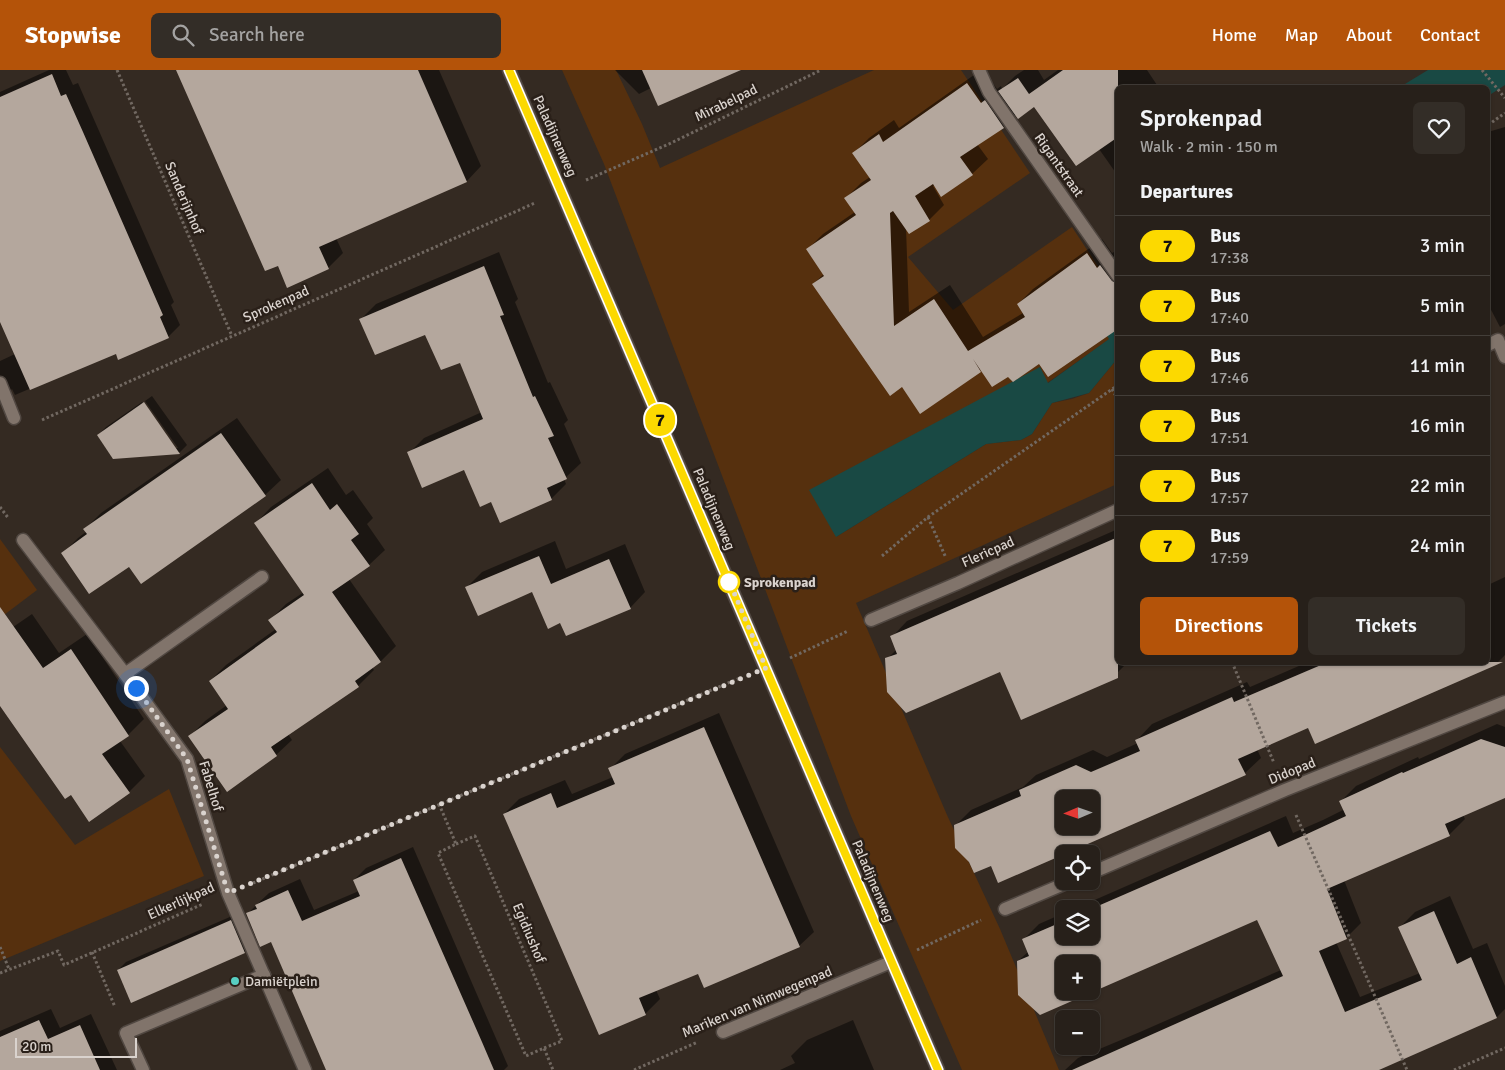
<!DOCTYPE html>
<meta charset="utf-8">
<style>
:root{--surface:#27201a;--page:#332d27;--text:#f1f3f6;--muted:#a4a3a2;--line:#433e39;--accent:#b45309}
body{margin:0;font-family:Signika,sans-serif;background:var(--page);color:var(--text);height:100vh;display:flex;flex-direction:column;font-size:19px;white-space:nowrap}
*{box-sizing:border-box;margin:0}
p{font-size:16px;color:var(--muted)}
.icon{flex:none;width:28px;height:28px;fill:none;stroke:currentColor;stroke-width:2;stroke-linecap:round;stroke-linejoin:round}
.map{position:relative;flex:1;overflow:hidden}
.details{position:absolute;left:1115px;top:15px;width:375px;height:580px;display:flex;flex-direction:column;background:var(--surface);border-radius:8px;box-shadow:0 1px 4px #0004,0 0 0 1px var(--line)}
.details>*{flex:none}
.badge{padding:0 10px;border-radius:16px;font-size:18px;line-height:32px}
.needle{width:32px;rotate:268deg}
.fabs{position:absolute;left:1055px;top:720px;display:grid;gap:10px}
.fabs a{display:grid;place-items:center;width:45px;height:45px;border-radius:8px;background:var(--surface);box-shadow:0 1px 4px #0004,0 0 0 1px var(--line);font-size:25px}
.scale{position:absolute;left:15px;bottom:12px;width:122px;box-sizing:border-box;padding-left:5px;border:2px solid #dad3ce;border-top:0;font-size:14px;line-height:18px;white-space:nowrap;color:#dad3ce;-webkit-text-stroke:4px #2a2019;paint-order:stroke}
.you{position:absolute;width:25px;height:25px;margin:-12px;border:4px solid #fff;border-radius:50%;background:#1a73e8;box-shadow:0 0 0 8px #1a73e833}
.map>.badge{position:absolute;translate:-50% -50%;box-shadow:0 0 0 2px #fff}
h2{padding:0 25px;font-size:19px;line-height:45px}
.round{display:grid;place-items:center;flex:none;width:52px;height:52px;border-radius:8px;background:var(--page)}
.overview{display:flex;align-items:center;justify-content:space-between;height:85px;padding:0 25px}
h1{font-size:24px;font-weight:600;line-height:38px}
.action{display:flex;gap:10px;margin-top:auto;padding:10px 25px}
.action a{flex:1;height:58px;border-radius:8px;background:var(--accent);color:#fff;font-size:20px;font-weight:600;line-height:58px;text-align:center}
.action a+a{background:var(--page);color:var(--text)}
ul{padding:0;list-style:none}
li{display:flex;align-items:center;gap:15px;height:60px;padding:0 25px;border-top:1px solid var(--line)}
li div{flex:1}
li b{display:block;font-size:19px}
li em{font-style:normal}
li .badge{min-width:55px;font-weight:700;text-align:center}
header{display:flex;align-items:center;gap:30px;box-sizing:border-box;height:70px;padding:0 25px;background:var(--accent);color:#fff}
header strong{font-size:24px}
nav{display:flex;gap:28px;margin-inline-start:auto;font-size:18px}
.search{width:350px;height:45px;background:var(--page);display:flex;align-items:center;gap:12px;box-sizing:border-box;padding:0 18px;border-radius:8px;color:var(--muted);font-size:19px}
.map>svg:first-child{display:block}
</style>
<header>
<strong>Stopwise</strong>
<div class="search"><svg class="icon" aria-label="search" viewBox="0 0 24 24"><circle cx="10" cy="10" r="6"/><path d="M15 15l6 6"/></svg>Search here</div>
<nav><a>Home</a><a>Map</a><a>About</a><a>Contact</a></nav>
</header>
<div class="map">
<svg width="1505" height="1000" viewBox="0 0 1505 1000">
<rect width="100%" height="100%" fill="#342a22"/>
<g fill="#56300e">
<polygon points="562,0 616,0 642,54 660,98 874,0 961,0 1030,103 908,187 953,240 1072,157 1117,225 1110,269 1047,313 1040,297 836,467 986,374 1021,370 1032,364 1052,333 1072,329 1089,323 1117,289 1117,414 856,533 947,745 1000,859 1059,1000 962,1000 851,746 604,94"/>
<polygon points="0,469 37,520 0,548"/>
<polygon points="0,677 75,775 169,719 204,806 0,891"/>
</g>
<g fill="#194944">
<polygon points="1428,0 1505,0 1505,15 1488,26 1488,18 1400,17"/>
<polygon points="1117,243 1117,289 1089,323 1052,333 1032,364 1021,370 986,374 836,467 809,420 1040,297 1048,313 1109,269 1101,256"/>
</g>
<g fill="#0007" fill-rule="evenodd">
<polygon points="49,0 66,0 73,15 78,13 174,232 171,235 180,255 168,267 116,282 15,325 12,319 0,331 0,291 15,284 0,249 0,22"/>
<polygon points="178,0 439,0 481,96 467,111 336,168 343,183 328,198 278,194"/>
<polygon points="615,0 738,0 651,18 639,24"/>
<polygon points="981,0 984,0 997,19 1001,16 1002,19 1015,6 1024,0 1038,0 1044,10 1058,0 1147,0 1159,18 1118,18 1118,106 1099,79 1035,36 1016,44 1003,57 977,74 988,89 972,104 942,125 935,115 933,116 944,135 929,150 906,158 909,242 950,215 983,267 1023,243 1018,234 1033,219 1102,169 1112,183 1116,181 1118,183 1118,237 1039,292 1008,305 982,299 920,342 902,316 813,214 824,204 807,180 823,164 855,142 846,128 861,113 870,107 854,83 869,68 894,50 899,58"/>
<polygon points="1505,57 1505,254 1500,257 1488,234 1488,62"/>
<polygon points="499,182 518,229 515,232 548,313 550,312 568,350 564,354 581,393 564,409 566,414 551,429 492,431 465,398 409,383 424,368 482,342 461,291 426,263 361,249 376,234"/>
<polygon points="152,326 187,375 180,382 114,388 98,365 106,357 142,332 174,378 178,378 145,331"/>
<polygon points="237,348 281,410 265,425 129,496 63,483 78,468 87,461 85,459 101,443"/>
<polygon points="328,398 346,425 353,420 373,448 367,454 385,480 369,495 349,509 396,576 381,591 372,597 374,600 358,616 288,664 292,670 276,685 190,666 205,651 227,635 210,611 226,595 276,559 270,550 286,534 304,522 256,453 271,437"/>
<polygon points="1118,459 1118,592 1126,592 1126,594 1111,609 1000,601 887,589 897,579 892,567 907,551"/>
<polygon points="555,471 566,499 625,474 645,522 630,538 561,552 533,521 467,517 482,502"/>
<path d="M1505 507V585L1495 595 1308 656 1257 679 1261 688 1245 703 999 811 991 794 955 756 971 740 1023 717 1036 705 1093 680 1107 687 1138 673 1137 670 1152 654 1247 612 1250 617 1308 592H1488V515ZM1064 729H1091V756H1064Z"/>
<polygon points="32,544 59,583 87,564 144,649 128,665 120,671 145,706 129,722 71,723 0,634 0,566"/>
<polygon points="719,643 814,862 799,876 699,902 656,920 660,929 645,944 504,744 519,729 565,710 572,724 613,707 610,699 625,684"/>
<polygon points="1497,654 1505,657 1505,727 1463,745 1465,749 1449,765 1344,810 1361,853 1346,868 1336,872 1360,927 1420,903 1400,857 1415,842 1450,826 1473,879 1487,873 1505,916 1505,939 1497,947 1375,1000 1065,1000 1078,988 1140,962 1281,900 1258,848 1091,894 1064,894 1041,943 1018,891 1029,881 1024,869 1039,854 1064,843 1064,866 1091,866 1091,839 1074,839 1286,746 1293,763 1323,750 1345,739 1341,731 1356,716 1418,687 1419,689"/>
<polygon points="413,777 508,996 504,1000 328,1000 272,871 247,844 269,823 300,809 314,840 359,821 354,810 366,798"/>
<polygon points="239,843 252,874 245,882 118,900 126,892"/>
<polygon points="51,939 60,958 91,944 117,1000 0,1000 0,961"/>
<polygon points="853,950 874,1000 780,1000 795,993 791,986 807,970"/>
</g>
<g fill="#b4a79d" fill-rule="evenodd">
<polygon points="176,0 418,0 467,112 319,177 329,199 287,218 278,196 265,201"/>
<polygon points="642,0 741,0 658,36"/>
<polygon points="1063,0 1118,0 1118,67 1076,96 1034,37 1018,49 998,21 1018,8 1029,24"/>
<polygon points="52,4 61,26 66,24 83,62 163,245 160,247 169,268 118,290 116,284 30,320 0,252 0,27"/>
<polygon points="967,13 981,33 985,30 1004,58 960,87 973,105 941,127 933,114 915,126 930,151 909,164 893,141 890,143 894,256 934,229 968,281 1025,247 1017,234 1087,183 1097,198 1100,195 1112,211 1118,214 1118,259 1048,307 1039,294 1013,312 1008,307 992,317 973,289 981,302 920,344 902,317 890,326 812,214 824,206 806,179 856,145 844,128 871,110 852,83 879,64 883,72"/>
<polygon points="484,196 504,245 500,246 533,327 535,326 554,366 548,368 567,409 547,418 552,430 500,453 491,432 480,437 464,400 422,418 407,382 483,349 460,293 441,300 425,265 375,285 359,249"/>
<polygon points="144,332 180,384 113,389 97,365"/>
<polygon points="221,363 266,426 141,514 129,497 89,524 61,483 87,464 83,459"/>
<polygon points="312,413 330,440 337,434 359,464 351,470 370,496 332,522 381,592 355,611 359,617 271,677 277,686 227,722 188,666 228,639 209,611 277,562 268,550 304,525 254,453"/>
<polygon points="1118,467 1118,608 1021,650 1000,602 906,643 887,622 885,588 897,584 890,566"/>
<polygon points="539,486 551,514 609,489 631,539 566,566 560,553 548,559 532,522 478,546 465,517"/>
<polygon points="0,537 43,598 71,579 129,666 102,684 130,723 89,752 71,725 65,729 0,636"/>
<path d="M1328 592H1503L1315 674 1308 658 1238 689 1246 705 998 813 991 796 974 803 969 792 955 778 954 755 1021 726 1019 720 1076 695 1091 702 1140 681 1135 670 1232 627 1234 632ZM1064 729H1091V756H1064Z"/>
<polygon points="704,657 800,877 704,918 698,904 639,928 646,945 599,965 503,744 551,723 557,738 615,714 608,698"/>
<path d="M1481 669 1505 677V728L1445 754 1450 766 1327 819 1347 869 1319 881 1345 942 1422 910 1398 857 1434 841 1457 894 1471 887 1497 948 1379 1000H1072L1283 906 1257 850 1040 945 1018 925 1017 891 1029 886 1022 869 1064 851V866H1091V839L1270 761 1278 777 1307 764 1346 746 1339 731 1402 702 1403 703ZM1064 894H1091V921H1064Z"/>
<polygon points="401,788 482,972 494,1000 326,1000 271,872 260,877 246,843 257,839 255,835 288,820 302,851 360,826 353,810"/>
<polygon points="231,850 245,883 131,933 117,900"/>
<polygon points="39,950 48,969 80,955 100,1000 0,1000 0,967"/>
</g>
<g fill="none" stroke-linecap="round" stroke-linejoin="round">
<g stroke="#514842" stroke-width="15">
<g id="lane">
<polyline points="0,313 14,348"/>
<polyline points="723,962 891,892"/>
</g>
</g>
<g stroke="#514842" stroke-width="15">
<g id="street">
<polyline points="509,0 938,1000"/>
<polyline points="979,0 989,22 1118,206"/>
<polyline points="1488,275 1498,270 1505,287"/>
<polyline points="23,470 125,604 187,689 228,823 305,1000"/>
<polyline points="871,550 958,513 1118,440"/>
<polyline points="125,604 262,507"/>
<polyline points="1091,803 1285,720 1505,632"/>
<polyline points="1005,839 1071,811"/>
<polyline points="143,1000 126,963 264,905"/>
</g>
</g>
<g stroke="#716861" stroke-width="3" stroke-dasharray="2.5 2.5" stroke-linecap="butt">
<polyline points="117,0 232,266"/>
<polyline points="1482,0 1505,28"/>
<polyline points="1488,55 1505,43"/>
<polyline points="586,110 669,74 821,0"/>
<polyline points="1112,319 1118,330"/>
<polyline points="42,350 535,133"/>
<polyline points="0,437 9,449"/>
<polyline points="928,447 946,488"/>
<polyline points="882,486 928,447 1118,315"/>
<polyline points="790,588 848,561"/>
<polyline points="1232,592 1274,693"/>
<polyline points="439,734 456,774 438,783 526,986 544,978 553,1000"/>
<polyline points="1296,745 1407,1000"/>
<polyline points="456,774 475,766 562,971 544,978"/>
<polyline points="253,813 740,608"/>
<polyline points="0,877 9,899"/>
<polyline points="917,880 981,850"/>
<polyline points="92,882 115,937"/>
<polyline points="0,903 58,881 64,895 203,834"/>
<polyline points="634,1000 698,972"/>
<polyline points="1454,1000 1505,978"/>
</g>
<use href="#lane" stroke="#81746b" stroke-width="12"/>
<use href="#street" stroke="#81746b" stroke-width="12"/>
</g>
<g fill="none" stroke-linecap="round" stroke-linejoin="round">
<g stroke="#fff" stroke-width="11">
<polyline id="line" points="509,0 938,1000"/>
</g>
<use href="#line" stroke="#fcd900" stroke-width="8"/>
<polyline stroke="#dad3ce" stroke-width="5" stroke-dasharray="0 9" points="136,618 187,689 228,823 766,598 727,506 729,512"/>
</g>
<circle fill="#fff" stroke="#fcd900" stroke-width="2.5" cx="729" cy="512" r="10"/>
<circle fill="#57cec2" stroke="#2a2019" stroke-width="2" cx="235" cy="911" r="5"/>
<g text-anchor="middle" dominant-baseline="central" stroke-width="5" stroke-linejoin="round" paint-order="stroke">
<g font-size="14" fill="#dad3ce" stroke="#2a2019">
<text transform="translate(726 33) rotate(-26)">Mirabelpad</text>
<text transform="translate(555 66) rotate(66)">Paladijnenweg</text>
<text transform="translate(1059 95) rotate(55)">Rigantstraat</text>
<text transform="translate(184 128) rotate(67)">Sanderijnhof</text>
<text transform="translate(276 234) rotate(-24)">Sprokenpad</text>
<text transform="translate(714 439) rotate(67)">Paladijnenweg</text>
<text transform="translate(988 482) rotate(-24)">Flericpad</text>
<text transform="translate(1292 701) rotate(-22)">Didopad</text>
<text transform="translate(211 716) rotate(73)">Fabelhof</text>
<text transform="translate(873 811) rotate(67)">Paladijnenweg</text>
<text transform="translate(181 831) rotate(-24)">Elkerlijkpad</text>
<text transform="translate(529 863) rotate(67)">Egidiushof</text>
<text transform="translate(757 932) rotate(-23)">Mariken van Nimwegenpad</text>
</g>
<g font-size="14" font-weight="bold" fill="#dad3ce" stroke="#2a2019" text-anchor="start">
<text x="744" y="512">Sprokenpad</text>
</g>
<g font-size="14" fill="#dad3ce" stroke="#2a2019" text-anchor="start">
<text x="245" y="911">Damiëtplein</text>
</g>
</g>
</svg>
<div class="fabs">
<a><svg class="needle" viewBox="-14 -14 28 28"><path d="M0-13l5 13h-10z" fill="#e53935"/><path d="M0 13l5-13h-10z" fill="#a4a3a2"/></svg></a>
<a><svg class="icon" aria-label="locate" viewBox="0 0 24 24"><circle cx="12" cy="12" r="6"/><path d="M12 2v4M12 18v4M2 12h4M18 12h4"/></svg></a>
<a><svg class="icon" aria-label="layers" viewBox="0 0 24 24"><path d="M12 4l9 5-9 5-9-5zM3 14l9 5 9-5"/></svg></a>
<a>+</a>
<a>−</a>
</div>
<div class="scale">20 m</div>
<div class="you" style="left:136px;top:618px"></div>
<b class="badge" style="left:660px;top:350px;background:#fcd900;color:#111">7</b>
<section class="details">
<div class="overview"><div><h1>Sprokenpad</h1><p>Walk · 2 min · 150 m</p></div><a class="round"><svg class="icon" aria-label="heart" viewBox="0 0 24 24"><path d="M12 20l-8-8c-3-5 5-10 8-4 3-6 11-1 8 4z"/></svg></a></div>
<h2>Departures</h2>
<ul>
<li><span class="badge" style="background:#fcd900;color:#111">7</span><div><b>Bus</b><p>17:38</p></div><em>3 min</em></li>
<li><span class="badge" style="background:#fcd900;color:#111">7</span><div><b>Bus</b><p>17:40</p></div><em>5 min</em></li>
<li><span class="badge" style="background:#fcd900;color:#111">7</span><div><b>Bus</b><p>17:46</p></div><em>11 min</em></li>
<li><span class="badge" style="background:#fcd900;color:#111">7</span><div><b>Bus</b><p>17:51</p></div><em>16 min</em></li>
<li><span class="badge" style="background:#fcd900;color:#111">7</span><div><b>Bus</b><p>17:57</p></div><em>22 min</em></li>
<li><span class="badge" style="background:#fcd900;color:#111">7</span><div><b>Bus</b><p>17:59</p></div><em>24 min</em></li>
</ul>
<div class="action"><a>Directions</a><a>Tickets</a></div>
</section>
</div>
